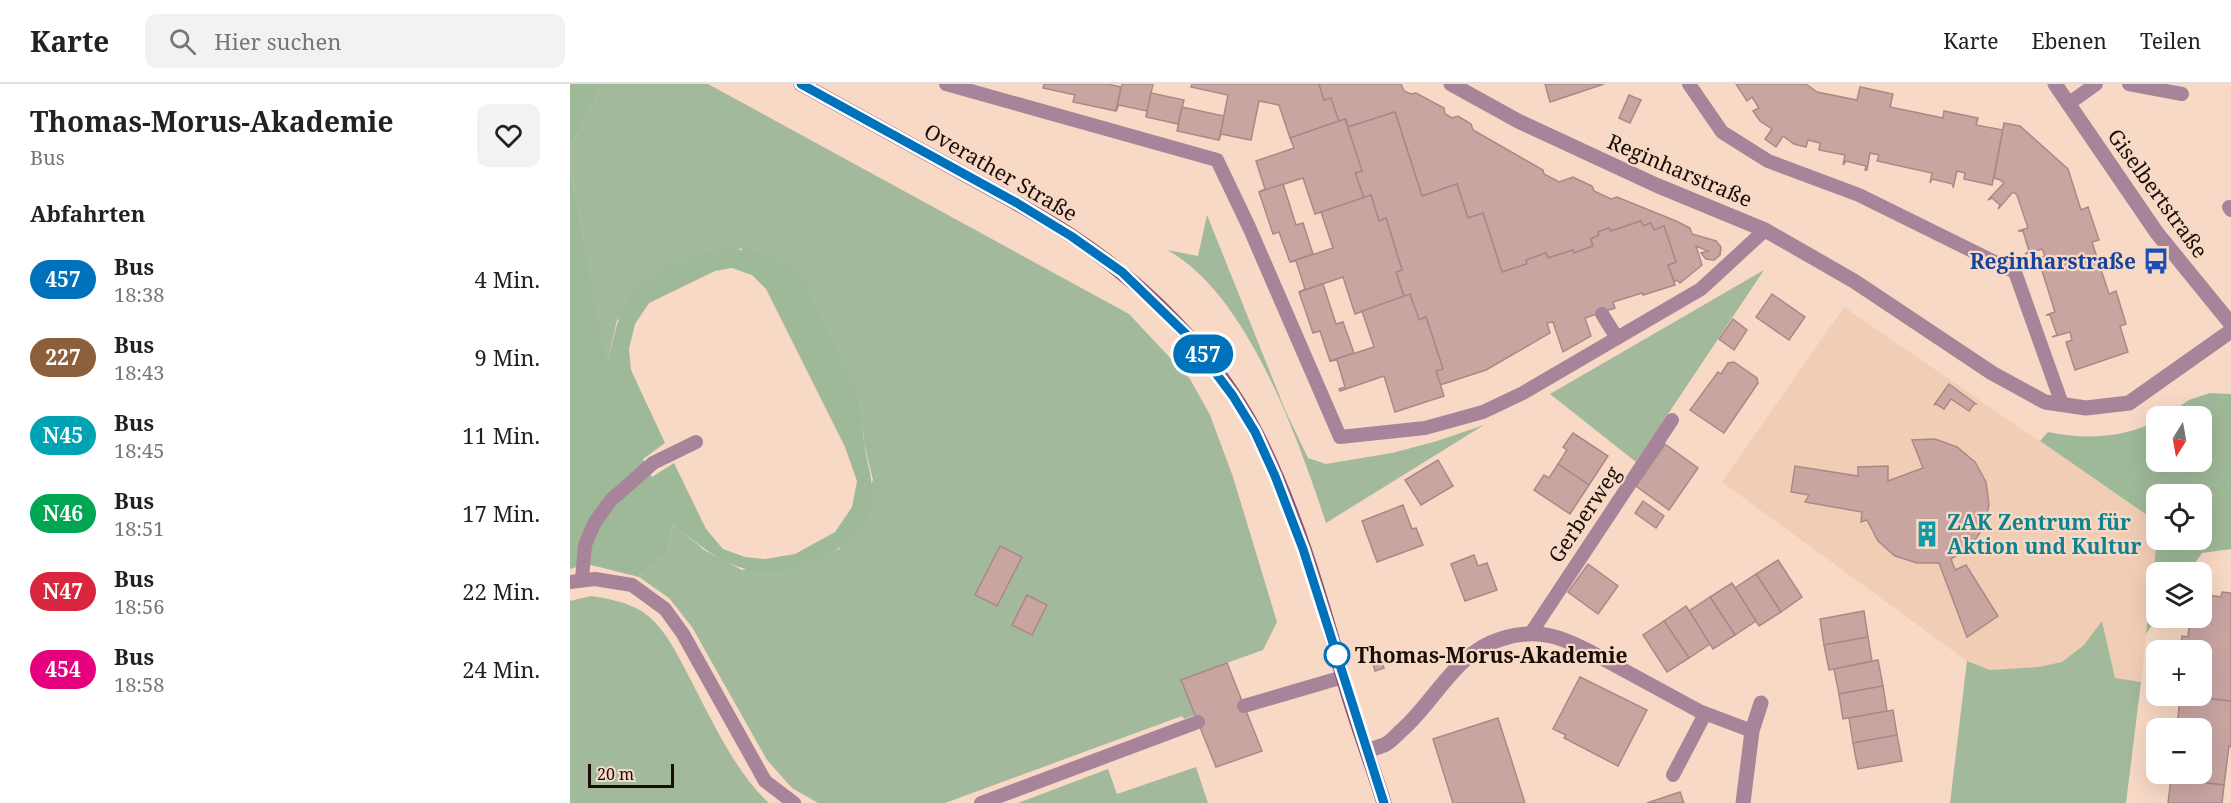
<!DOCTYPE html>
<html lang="de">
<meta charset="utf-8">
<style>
:root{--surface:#fff;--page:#f2f2f2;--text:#222;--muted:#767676;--line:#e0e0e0}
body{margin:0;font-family:"Noto Serif",serif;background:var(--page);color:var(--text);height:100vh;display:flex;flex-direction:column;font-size:22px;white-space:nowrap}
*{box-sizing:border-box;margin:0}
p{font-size:20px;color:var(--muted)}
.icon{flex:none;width:33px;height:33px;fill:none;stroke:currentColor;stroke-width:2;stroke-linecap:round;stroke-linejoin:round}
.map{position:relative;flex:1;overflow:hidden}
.sheet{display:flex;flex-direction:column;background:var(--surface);width:570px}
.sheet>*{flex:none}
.badge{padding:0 12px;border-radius:20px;font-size:21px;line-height:39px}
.needle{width:39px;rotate:191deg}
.tools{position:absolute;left:1576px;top:322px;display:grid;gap:12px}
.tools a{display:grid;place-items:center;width:66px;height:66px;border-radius:12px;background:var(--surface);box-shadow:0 6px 24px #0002;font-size:30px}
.scale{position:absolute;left:18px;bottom:15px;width:86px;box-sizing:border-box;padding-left:6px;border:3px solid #180e07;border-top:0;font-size:16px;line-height:21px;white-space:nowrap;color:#180e07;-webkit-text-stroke:4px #f8d9c6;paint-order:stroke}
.map>.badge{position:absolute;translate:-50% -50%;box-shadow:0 0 0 3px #fff}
h2{padding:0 30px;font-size:22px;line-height:54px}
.round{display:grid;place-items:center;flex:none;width:63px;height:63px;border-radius:12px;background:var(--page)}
.head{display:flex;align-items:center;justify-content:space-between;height:102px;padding:0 30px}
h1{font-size:28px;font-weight:700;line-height:45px}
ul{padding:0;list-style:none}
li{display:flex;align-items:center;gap:18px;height:78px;padding:0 30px}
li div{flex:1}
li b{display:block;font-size:22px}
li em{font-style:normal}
li .badge{min-width:66px;font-weight:700;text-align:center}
header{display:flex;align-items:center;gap:36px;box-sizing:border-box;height:84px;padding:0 30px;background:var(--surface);border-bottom:2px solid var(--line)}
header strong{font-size:28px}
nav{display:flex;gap:33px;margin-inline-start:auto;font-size:21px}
.search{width:420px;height:54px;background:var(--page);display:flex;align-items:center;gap:15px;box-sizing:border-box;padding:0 21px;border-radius:12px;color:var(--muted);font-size:22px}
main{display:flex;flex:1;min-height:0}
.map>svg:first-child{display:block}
</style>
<header>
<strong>Karte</strong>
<div class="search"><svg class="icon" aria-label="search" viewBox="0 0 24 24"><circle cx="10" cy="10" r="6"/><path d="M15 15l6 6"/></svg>Hier suchen</div>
<nav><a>Karte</a><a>Ebenen</a><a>Teilen</a></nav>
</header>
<main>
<section class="sheet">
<div class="head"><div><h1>Thomas-Morus-Akademie</h1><p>Bus</p></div><a class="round"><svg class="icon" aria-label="heart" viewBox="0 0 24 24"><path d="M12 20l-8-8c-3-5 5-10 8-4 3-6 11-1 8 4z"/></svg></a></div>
<h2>Abfahrten</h2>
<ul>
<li><span class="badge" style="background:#0072bc;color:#fff">457</span><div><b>Bus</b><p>18:38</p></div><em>4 Min.</em></li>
<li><span class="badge" style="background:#8b5e3c;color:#fff">227</span><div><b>Bus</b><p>18:43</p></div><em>9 Min.</em></li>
<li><span class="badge" style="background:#00a3b4;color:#fff">N45</span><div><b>Bus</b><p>18:45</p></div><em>11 Min.</em></li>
<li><span class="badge" style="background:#00a651;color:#fff">N46</span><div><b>Bus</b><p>18:51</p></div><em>17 Min.</em></li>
<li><span class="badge" style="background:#d7263d;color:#fff">N47</span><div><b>Bus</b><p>18:56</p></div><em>22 Min.</em></li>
<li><span class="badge" style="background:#e6007e;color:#fff">454</span><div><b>Bus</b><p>18:58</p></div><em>24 Min.</em></li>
</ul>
</section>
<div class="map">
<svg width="1661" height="719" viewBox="0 0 1661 719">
<rect width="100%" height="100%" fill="#f8d9c6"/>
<polygon fill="#f2cdb6" points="1274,223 1587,438 1587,456 1571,598 1545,595 1514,561 1493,578 1468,583 1420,586 1397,577 1152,398"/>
<g fill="#a2b99c">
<polygon points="33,0 138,0 559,230 620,295 640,331 663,393 707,538 693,566 612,595 625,631 614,635 612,632 375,719 248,719 222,704 197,676 122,543 99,514 69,493 97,469 103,440 134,466 172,486 269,465 303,396 294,359 291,323 171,164 47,236 37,280 0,82 0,64"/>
<path d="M637 131 716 328 738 374 756 380 822 369 867 357 914 341 756 439C728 355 678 210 597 166L628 172Z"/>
<polygon points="1194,186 1066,378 980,310"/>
<path d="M21 512C40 515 57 518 73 528 92 541 104 564 114 583 137 626 164 688 199 719H0V517Z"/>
<polygon points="1532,537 1545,594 1571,598 1556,719 1380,719 1397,577 1420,586 1468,583 1492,578 1514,561"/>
<polygon points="626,683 638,719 448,719 538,685 547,710"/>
</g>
<g fill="#9eb998" fill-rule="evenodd">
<polygon points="0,0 33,0 0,64"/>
<path d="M0 82 37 278C45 255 46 227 65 207 105 166 183 147 229 189 237 196 241 212 245 222 259 254 279 289 290 321 294 333 292 346 294 358 297 382 306 398 300 425 293 453 266 467 242 478 183 503 147 477 103 440L97 469 69 493 17 480 0 485ZM162 184 182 191 196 205 275 363 287 397 282 423 265 448 225 470 195 475 175 473 153 465 136 445 104 379 82 393 73 375 95 359 61 286 59 265 65 240 79 219 145 187Z"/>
<path d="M1640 309 1661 310V465L1632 469 1618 489H1587V534L1576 550 1587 456H1632V411H1587V438L1470 357 1478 348C1516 356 1552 354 1587 337V378H1632V333H1594L1619 316Z"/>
</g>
<g fill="#c9a5a2" stroke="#ab8886" stroke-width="1.5">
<polygon points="474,0 538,0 551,3 546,27 503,18 505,11 473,4"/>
<polygon points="552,0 583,0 576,33 577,27 549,21 546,27"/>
<polygon points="622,0 749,0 754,16 761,14 769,37 720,54 709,21 689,17 681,56 651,50 649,56 658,11 621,3"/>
<polygon points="749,0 831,0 834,7 841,10 846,9 874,24 875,30 882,34 888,32 901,40 903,46 973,86 974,90 989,98 1003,93 1022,102 1024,107 1041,115 1047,113 1106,137 1120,144 1122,150 1146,157 1151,163 1150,171 1144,176 1136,175 1131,169 1138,167 1126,162 1132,181 1110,199 1107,196 1104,198 1098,181 1106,178 1094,142 1084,146 1081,139 1073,142 1071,137 1041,147 1039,144 1028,148 1029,151 1021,155 1023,162 1004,169 1003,166 978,174 976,169 956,176 957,180 932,188 913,129 898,134 887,100 852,112 825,28 778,43 776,35 769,37 761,14 754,16"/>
<polygon points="975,0 1034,0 980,18"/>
<polygon points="1166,0 1236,0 1247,8 1287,16 1290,3 1323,10 1320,23 1373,34 1374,27 1408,34 1406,41 1433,46 1422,101 1394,95 1395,89 1387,87 1383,104 1383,100 1362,95 1360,99 1362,89 1307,77 1309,71 1300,69 1297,86 1295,86 1296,82 1276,77 1273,81 1275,71 1249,66 1250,59 1238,56 1236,63 1224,60 1213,52 1206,63 1195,55 1202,45 1190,37 1183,27 1189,24 1182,13 1177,17"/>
<polygon points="581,9 614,16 608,40 576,33"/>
<polygon points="1059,11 1071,16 1060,39 1049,34"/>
<polygon points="612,23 654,32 649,56 607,47"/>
<polygon points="825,28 852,112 887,100 898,134 913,129 932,188 957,180 956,176 976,169 978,174 1003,166 1004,169 1023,162 1021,155 1029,151 1028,148 1039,144 1041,147 1071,137 1073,142 1081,139 1084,146 1094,142 1106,178 1098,181 1105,201 1073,211 1072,209 1043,218 1045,224 1015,234 1021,252 993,268 983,238 977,239 980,249 916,286 870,301 866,287 873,285 856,233 849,236 840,210 834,212 826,188 832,186 816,134 809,137 801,111 794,114 785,89 792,87 775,35 778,43"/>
<polygon points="775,35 792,87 785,89 794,114 745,130 733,94 689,108 695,105 686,77 724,64 720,54"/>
<polygon points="1434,39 1450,42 1498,85 1511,126 1518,123 1529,156 1522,158 1539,210 1546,207 1556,240 1550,242 1558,268 1505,286 1496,258 1502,256 1500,248 1482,253 1487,251 1480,231 1476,231 1485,228 1468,174 1475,172 1472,165 1455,170 1459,167 1453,147 1448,147 1458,144 1447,111 1443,108 1428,125 1430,121 1422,114 1418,116 1434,99 1430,96 1424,94"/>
<polygon points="713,100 726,141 733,139 743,170 720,178 709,148 703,150 689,108"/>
<polygon points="801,111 809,137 816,134 832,186 826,188 834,213 785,230 773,193 729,208 735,205 726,177 720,178 763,164 751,128"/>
<polygon points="753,200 766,240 773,238 784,269 760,277 750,247 743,249 729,208"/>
<polygon points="840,210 849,236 856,233 873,285 866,287 874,312 825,328 814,292 770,307 769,305 775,303 767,276 760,277 804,263 792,227"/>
<polygon points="1202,210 1235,233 1219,256 1186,233"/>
<polygon points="1163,235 1177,246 1164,266 1149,255"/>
<polygon points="1164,278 1187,294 1188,299 1154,349 1120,326 1148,288 1151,290 1158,279"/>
<polygon points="1379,300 1406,320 1404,320 1399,327 1381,315 1374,325 1366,320 1364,321"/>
<polygon points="1003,349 1038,372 1019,401 988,380 997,366 993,363"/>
<polygon points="1365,355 1387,363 1405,378 1416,398 1419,421 1414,443 1400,463 1381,475 1385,486 1396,481 1428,532 1397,553 1369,479 1347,479 1325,472 1308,457 1297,436 1291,438 1292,428 1235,418 1239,411 1221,408 1225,382 1288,392 1288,383 1318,382 1318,397 1353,384 1342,356"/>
<polygon points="1095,360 1128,384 1099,426 1066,402"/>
<polygon points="868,376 883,402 851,421 835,396"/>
<polygon points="988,380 1019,401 1000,430 964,406 974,391 979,394"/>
<polygon points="1073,417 1094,432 1086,444 1065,429"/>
<polygon points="833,421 842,445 846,444 853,461 807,478 792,437"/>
<polygon points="430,462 452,473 427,522 405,511"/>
<polygon points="904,471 908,482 917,479 927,506 895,517 881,480"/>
<polygon points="1208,476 1232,513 1211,528 1186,490"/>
<polygon points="1018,480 1048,502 1028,530 998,508"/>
<polygon points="1186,490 1211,528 1189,542 1165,504"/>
<polygon points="1162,499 1186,537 1165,551 1140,513"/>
<polygon points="1632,505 1639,506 1639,511 1651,513 1652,508 1661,509 1661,617 1614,612 1632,612 1632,567 1610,567 1612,552 1618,553 1620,534 1632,534"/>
<polygon points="457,511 477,521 462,551 442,541"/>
<polygon points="1140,513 1165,551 1143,565 1119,527"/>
<polygon points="1116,522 1140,560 1119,574 1094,537"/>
<polygon points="1294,527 1298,553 1254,561 1250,535"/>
<polygon points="1094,537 1119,574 1097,588 1073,551"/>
<polygon points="1298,553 1302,577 1259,586 1254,561"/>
<polygon points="808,567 814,584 805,587 800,569"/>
<polygon points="1308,576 1313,602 1269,610 1264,585"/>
<polygon points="657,579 692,667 646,683 611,596"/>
<polygon points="1010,593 1077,626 1048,682 994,654 996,651 983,645"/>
<polygon points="1313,602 1317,627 1273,635 1269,610"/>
<polygon points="1610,612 1661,617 1661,663 1659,662 1654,701 1601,695 1601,690 1632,690 1632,645 1607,645"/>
<polygon points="1323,626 1327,651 1283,659 1279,634"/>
<polygon points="928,634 955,719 883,719 863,655"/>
<polygon points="1327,651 1332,677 1288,685 1283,659"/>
<polygon points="1601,695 1654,701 1652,719 1598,719"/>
<polygon points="1110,708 1114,719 1077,719"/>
</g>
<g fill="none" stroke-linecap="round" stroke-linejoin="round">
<g stroke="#a7849a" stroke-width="14">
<polyline points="376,0 647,76 679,143 770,353 855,344 913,328 953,309 1131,205 1195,146"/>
<polyline points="1119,0 1152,48 1198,77 1289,111 1445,188 1492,320"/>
<polyline points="1559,0 1612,10"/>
<polyline points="1498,20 1526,0"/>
<polyline points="1659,123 1661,126"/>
<polyline points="1032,230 1047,254"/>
<polyline points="12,495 15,461 25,438 41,416 83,379 126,358"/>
<polyline points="0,498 25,495 62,501 95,525 113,550 195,697 224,719"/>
<polyline points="961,549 1102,336"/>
<polyline points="1026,571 1129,627 1182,647"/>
<polyline points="674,622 773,593"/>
<polyline points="1103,691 1135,630"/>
<polyline points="411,719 628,638"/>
</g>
<g stroke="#a7849a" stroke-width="15">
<polyline points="881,0 950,38 1086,101 1195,146 1284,197 1422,289 1475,318 1516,324 1559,319 1661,247"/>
<polyline points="1485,0 1587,149 1661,240"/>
<path d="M797 666C803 665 809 663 814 661 821 658 826 651 832 646 866 616 885 569 931 555 968 543 993 553 1026 571"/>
<polyline points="1173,719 1182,647 1191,619"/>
</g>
<path stroke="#895878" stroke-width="15" d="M231 0C282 28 334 57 385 85 424 107 463 127 500 151 575 200 644 269 686 349 725 426 750 511 773 593 785 636 801 677 814 719"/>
</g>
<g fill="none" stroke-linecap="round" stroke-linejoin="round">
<g stroke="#fff" stroke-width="14">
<polyline id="line" points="231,0 447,119 501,152 552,188 618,252 663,312 685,348 705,392 733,465 814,719"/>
</g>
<use href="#line" stroke="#0072bc" stroke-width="9"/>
</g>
<defs>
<g id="bus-bare" transform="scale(2.07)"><path d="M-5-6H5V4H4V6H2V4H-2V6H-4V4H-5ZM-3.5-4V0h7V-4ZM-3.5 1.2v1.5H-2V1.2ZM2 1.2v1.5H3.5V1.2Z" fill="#1a4fb4" stroke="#f8d9c6" stroke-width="2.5" paint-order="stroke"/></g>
<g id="building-bare" transform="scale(2.07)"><path d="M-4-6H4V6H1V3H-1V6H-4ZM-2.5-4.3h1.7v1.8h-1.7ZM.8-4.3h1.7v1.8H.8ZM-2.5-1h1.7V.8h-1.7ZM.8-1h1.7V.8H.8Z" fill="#0f9aa8" stroke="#f8d9c6" stroke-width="2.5" paint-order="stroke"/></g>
</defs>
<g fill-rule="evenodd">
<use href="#bus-bare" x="1586" y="177"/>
<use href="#building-bare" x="1357" y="450"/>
</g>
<circle fill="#fff" stroke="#0072bc" stroke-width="3" cx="767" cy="571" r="12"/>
<g text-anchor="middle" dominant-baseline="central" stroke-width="4.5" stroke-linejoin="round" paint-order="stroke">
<g font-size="21" fill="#180e07" stroke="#f8d9c6">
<text transform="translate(1110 86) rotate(23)">Reginharstraße</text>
<text transform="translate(431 88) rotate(30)">Overather Straße</text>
<text transform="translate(1588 109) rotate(54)">Giselbertstraße</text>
<text transform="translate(1014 430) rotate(-56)">Gerberweg</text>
</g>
<g font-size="21" font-weight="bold" fill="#164399" stroke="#f8d9c6" text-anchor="end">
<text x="1566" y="177">Reginharstraße</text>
</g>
<g font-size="21" font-weight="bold" fill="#0d838f" stroke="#f8d9c6" text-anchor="start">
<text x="1377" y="438">ZAK Zentrum für<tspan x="1377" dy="24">Aktion und Kultur</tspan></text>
</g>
<g font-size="21" font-weight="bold" fill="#180e07" stroke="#f8d9c6" text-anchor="start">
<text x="785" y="571">Thomas-Morus-Akademie</text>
</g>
</g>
</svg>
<div class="tools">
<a><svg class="needle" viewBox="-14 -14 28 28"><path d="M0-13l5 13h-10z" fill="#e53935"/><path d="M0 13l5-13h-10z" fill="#767676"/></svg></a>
<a><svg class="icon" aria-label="locate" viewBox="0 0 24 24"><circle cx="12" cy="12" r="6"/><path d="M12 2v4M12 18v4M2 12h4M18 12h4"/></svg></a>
<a><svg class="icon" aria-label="layers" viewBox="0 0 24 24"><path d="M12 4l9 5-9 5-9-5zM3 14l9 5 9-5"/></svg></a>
<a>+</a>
<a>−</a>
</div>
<div class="scale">20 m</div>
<b class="badge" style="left:633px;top:270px;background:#0072bc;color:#fff">457</b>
</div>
</main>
